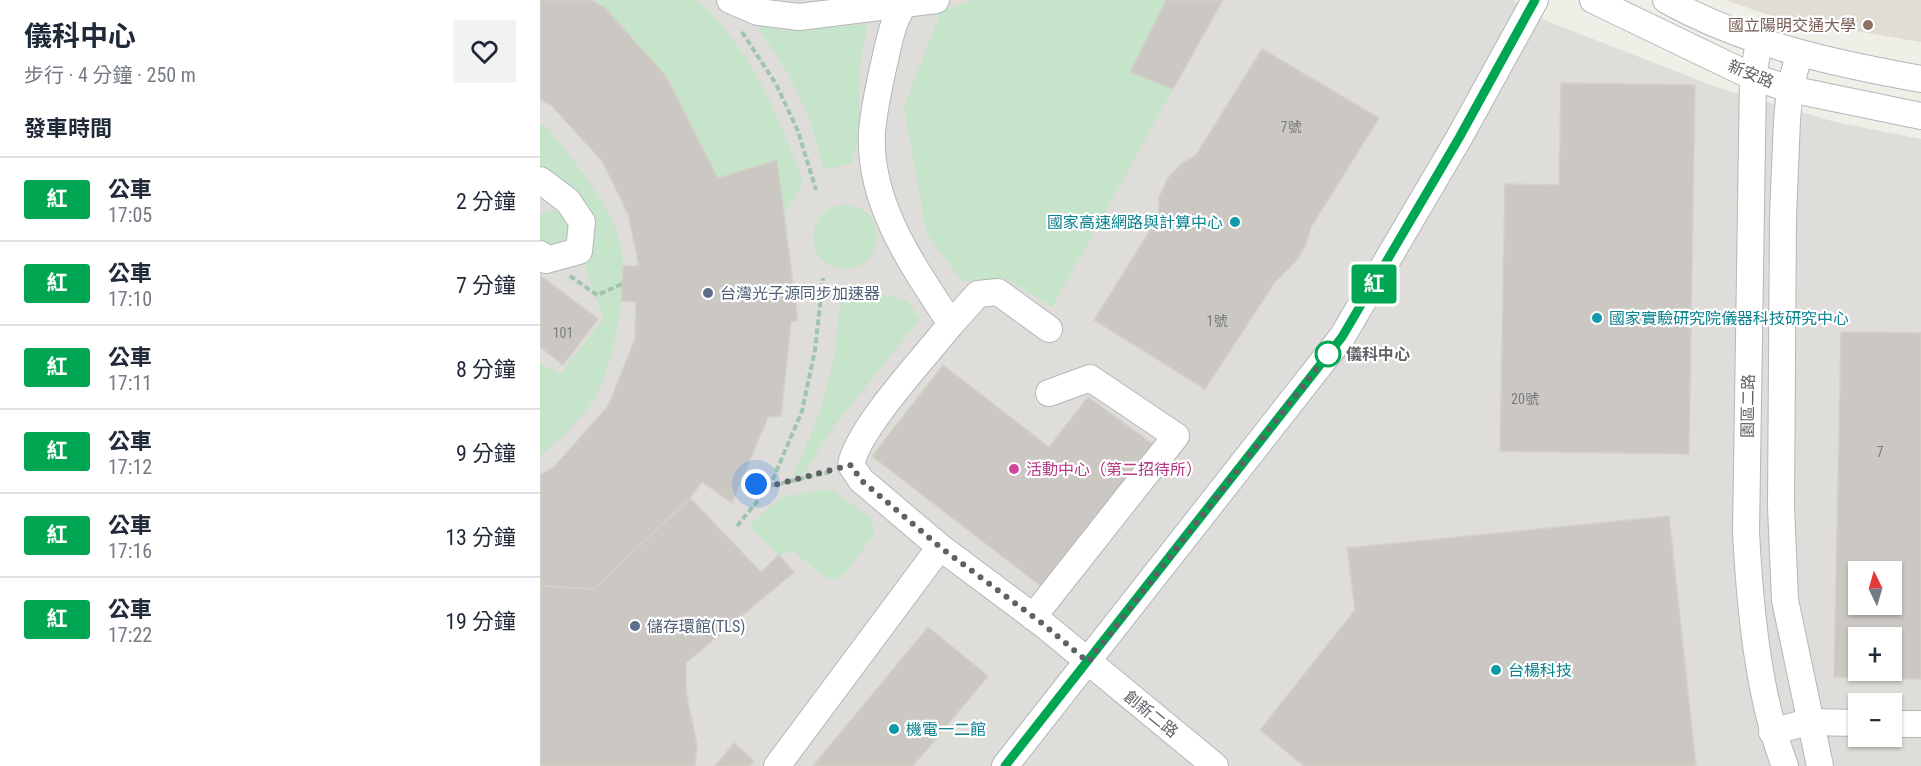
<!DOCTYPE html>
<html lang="zh-TW">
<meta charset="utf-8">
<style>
:root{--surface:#fff;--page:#f2f2f3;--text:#1f2937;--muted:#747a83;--line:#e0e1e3}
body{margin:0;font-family:"Roboto Condensed","Noto Sans TC",sans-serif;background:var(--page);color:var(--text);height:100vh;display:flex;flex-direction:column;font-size:22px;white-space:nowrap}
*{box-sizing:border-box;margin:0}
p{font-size:20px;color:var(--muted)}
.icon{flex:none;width:33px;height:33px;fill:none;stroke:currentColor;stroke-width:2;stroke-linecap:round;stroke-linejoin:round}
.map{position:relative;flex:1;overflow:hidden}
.details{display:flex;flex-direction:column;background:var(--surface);width:540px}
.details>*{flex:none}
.badge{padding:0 12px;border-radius:4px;font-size:21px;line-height:39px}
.needle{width:39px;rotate:355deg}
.buttons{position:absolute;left:1308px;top:561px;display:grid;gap:12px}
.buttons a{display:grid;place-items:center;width:54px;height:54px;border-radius:0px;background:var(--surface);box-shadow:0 2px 4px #0004;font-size:30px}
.you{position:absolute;width:30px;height:30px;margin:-15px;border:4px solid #fff;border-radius:50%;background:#1a73e8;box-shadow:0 0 0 9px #1a73e833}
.map>.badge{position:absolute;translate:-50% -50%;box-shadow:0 0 0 3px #fff}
h2{padding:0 24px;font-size:22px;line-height:54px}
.round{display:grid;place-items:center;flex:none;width:63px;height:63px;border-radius:0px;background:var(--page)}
.headline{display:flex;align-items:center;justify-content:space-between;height:102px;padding:0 24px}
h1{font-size:28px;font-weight:700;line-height:45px}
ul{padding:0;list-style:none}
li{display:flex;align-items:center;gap:18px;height:84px;padding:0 24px;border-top:2px solid var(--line)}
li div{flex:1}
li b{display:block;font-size:22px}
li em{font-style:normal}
li .badge{min-width:66px;font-weight:700;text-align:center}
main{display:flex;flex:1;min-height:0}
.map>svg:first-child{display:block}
</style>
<main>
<section class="details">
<div class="headline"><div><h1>儀科中心</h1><p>步行 · 4 分鐘 · 250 m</p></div><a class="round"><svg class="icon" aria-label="heart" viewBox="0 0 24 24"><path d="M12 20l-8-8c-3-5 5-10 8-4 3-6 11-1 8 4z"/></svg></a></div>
<h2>發車時間</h2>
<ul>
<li><span class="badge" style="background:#00a651;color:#fff">紅</span><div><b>公車</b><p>17:05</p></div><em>2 分鐘</em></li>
<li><span class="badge" style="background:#00a651;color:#fff">紅</span><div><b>公車</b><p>17:10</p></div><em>7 分鐘</em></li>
<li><span class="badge" style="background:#00a651;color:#fff">紅</span><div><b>公車</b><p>17:11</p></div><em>8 分鐘</em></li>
<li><span class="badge" style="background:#00a651;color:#fff">紅</span><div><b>公車</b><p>17:12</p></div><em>9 分鐘</em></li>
<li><span class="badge" style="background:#00a651;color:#fff">紅</span><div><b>公車</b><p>17:16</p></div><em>13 分鐘</em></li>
<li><span class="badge" style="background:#00a651;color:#fff">紅</span><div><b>公車</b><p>17:22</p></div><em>19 分鐘</em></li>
</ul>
</section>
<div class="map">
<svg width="1381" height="766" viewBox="0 0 1381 766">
<rect width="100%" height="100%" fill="#efeee7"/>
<path fill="#deddd9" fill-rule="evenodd" d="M0 0H973L1007 21 1176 87 1295 122 1381 139V766H0ZM1318 572H1352V604H1318ZM1318 638H1352V670H1318ZM1318 704H1352V736H1318Z"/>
<polygon fill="#dfddd5" points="1185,0 1381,0 1381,42 1235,17"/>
<g fill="#c6e4c9">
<path d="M51 0H156C210 45 239 118 263 182L243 216 237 160 178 178 126 76 64 7Z"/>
<polygon points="435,0 626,0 590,72 633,89 512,308 471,281 422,281 386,232 364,107 401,11"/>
<polygon points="216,24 247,31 327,24 319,72 320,131 311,163 284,170 269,117 248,73"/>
<path d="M0 124 8 128C34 161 63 195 78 235 92 275 75 365 53 400 40 421 19 440 0 456V363L20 374 63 319 44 263 49 225 13 176 0 167Z"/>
<circle cx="305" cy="237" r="32"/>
<polygon points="15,210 32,225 27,245 7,247 0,239 0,214"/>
<polygon points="342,294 368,301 380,319 290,431 263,475 253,476 279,415 294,360 300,302 325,302"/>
<polygon points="291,489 331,518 334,534 302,577 289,580 253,551 239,555 209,526 241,497"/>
</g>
<g fill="#cbc8c4" stroke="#d3d0c5" stroke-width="1.5" fill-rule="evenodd">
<polygon points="0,0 51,0 64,7 126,76 178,178 237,160 258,321 251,322 241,416 228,417 192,503 162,482 150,498 54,589 0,586 0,475 14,467 68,406 95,339 96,302 81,301 83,266 99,266 88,214 62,161 12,106 0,99"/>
<polygon points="626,0 683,0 633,89 590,72"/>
<polygon points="722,49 839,118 771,227 766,244 757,260 735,282 665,389 554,320 618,218 619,197 628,178 641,164 656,155"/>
<polygon points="1021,83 1155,85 1149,454 960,451 965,184 1019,185"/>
<polygon points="0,275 58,319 23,365 0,347"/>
<path d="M1301 332 1381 333V679L1294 677ZM1318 572H1352V604H1318ZM1318 638H1352V670H1318Z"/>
<polygon points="403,365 509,447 548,397 617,447 506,590 332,456"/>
<polygon points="150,498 221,572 239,555 254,572 146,663 146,693 157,744 155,766 0,766 0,586 54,589"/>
<polygon points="1129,516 1156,766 764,766 720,730 815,610 807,548"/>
<polygon points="388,627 448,676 373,766 273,766"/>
<polygon points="194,743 214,761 210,766 175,766"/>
</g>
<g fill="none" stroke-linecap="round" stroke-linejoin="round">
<g stroke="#b4b6ba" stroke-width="28">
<g id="minor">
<polyline points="190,0 218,12 259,17 396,0"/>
<path d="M368 0C353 15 349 43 344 64 339 86 334 109 332 132 328 204 374 267 411 324 385 357 318 428 311 465L321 480 400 547 503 624 675 766"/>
<polyline points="1053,0 1213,77 1250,89 1381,116"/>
<path d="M1126 0C1205 44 1292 63 1381 79"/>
<path d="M1219 42 1213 77 1206 532C1210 607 1218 696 1245 766"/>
<polyline points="1259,54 1250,89 1247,120 1243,217 1241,506 1245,600 1280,766"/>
<polyline points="0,180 28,201 42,222 39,251 6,260 0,254"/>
<polyline points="411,324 438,294 458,292 509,329"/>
<polyline points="493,617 636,436 550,378 509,393"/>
<polyline points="1352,724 1381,724"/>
<polyline points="1232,732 1268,722 1318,723"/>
<polyline points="237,766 400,547"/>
<polyline points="465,766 802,337 919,138 995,0"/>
</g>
</g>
<g stroke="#9fc5ae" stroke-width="4" stroke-dasharray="6 3" stroke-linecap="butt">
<polyline points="202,32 236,84 258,131 276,190"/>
<polyline points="30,276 57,295 82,284"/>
<polyline points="201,482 230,486 262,411 275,350 283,278"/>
<polyline points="197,526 230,486 290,472"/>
</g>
<use href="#minor" stroke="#fff" stroke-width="26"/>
</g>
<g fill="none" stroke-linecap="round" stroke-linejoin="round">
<g stroke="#fff" stroke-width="14">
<polyline id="line" points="465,766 802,337 919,138 995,0"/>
</g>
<use href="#line" stroke="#00a651" stroke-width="9"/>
<polyline stroke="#5e6166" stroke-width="6" stroke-dasharray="0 10.8" points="216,484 230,486 311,465 321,480 400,547 503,624 548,662 788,354"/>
</g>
<circle fill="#8d6e63" stroke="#fff" stroke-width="2" cx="1328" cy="25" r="6"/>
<g fill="#0f9aa8" stroke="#fff" stroke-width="2">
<circle cx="695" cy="222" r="6"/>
<circle cx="1057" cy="318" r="6"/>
<circle cx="956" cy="670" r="6"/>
<circle cx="354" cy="729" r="6"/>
</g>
<g fill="#5c6f8a" stroke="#fff" stroke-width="2">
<circle cx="168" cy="293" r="6"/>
<circle cx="95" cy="626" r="6"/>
</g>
<circle fill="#fff" stroke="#00a651" stroke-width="3" cx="788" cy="354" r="12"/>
<circle fill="#d1479c" stroke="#fff" stroke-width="2" cx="474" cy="469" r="6"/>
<g text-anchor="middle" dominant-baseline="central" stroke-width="4.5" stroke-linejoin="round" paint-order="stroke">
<g font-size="14" fill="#797b7e">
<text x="751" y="127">7號</text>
<text x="677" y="321">1號</text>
<text x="23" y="333">101</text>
<text x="985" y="399">20號</text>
<text x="1340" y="452">7</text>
</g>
<g font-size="16" fill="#785e54" stroke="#fff" text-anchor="end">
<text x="1316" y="25">國立陽明交通大學</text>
</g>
<g font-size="16" fill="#5e6166" stroke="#fff">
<text transform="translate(1211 74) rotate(22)">新安路</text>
<text transform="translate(1208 406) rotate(-89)">園區二路</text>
<text transform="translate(611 714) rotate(39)">創新二路</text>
</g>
<g font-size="16" fill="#0d838f" stroke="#fff" text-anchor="start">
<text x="683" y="222" text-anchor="end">國家高速網路與計算中心</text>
<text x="1069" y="318">國家實驗研究院儀器科技研究中心</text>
<text x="968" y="670">台楊科技</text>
<text x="366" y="729">機電一二館</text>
</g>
<g font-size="16" fill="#4e5e75" stroke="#fff" text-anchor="start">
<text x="180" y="293">台灣光子源同步加速器</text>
<text x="107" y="626">儲存環館(TLS)</text>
</g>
<g font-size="16" font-weight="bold" fill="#5e6166" stroke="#fff" text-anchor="start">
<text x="806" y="354">儀科中心</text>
</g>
<g font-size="16" fill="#b23c85" stroke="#fff" text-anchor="start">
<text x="486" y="469">活動中心（第二招待所）</text>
</g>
</g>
</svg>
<div class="buttons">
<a><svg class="needle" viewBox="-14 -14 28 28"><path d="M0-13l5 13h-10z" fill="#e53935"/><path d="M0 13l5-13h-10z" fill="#747a83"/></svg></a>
<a>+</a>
<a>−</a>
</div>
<div class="you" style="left:216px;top:484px"></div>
<b class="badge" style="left:834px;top:284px;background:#00a651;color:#fff">紅</b>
</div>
</main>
